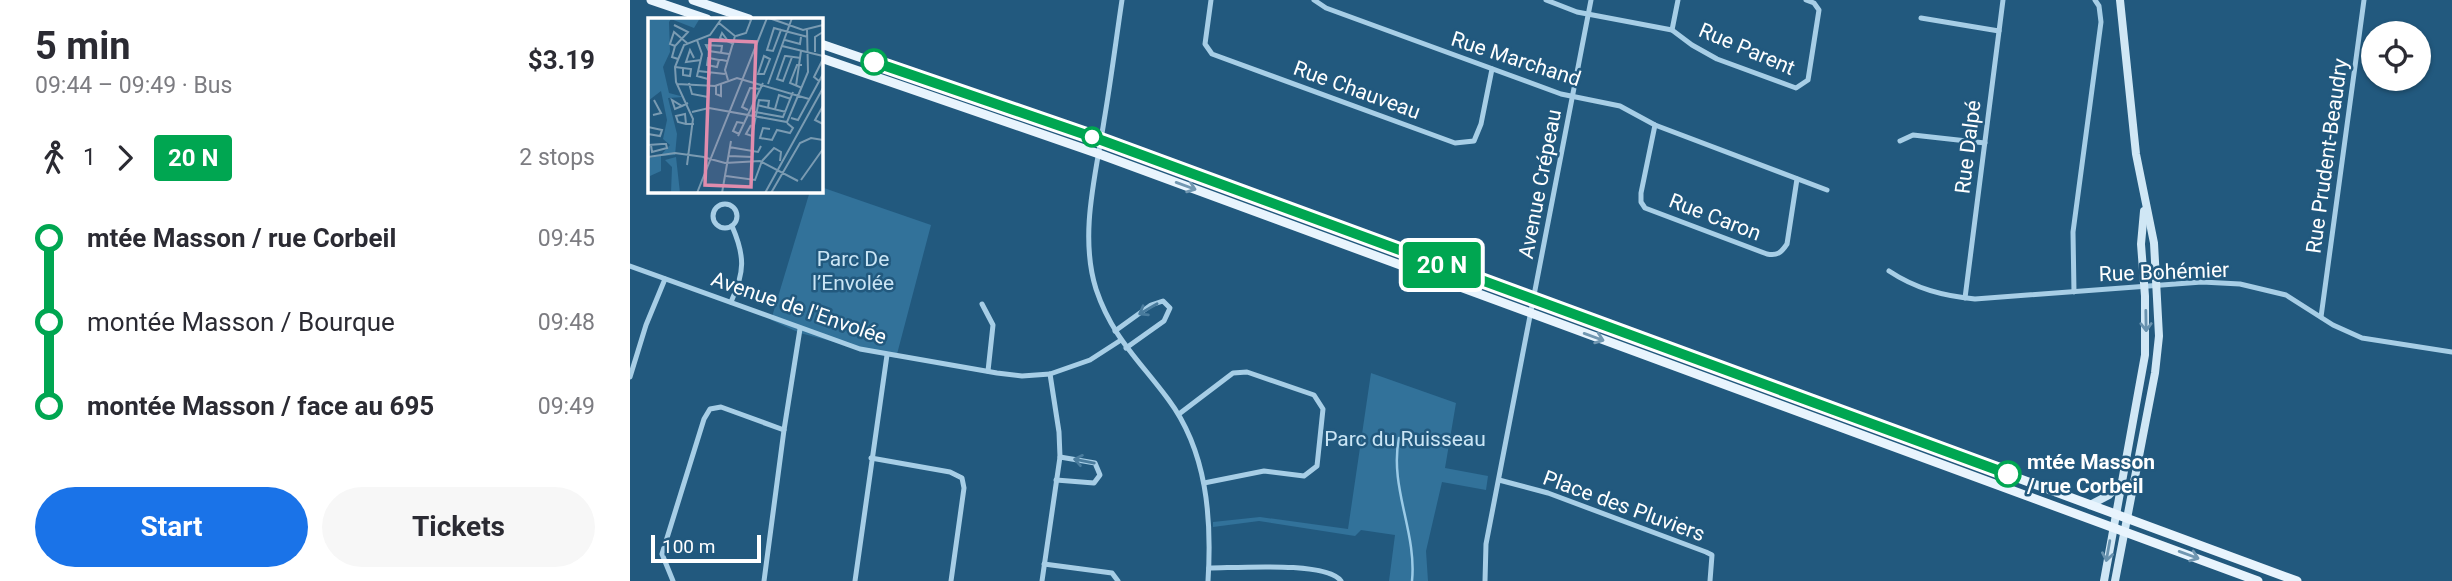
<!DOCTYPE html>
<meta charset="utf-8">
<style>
:root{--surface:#fff;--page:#f7f7f7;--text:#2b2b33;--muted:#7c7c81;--accent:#1a73e8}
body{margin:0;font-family:Roboto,sans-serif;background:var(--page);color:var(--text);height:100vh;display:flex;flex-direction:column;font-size:26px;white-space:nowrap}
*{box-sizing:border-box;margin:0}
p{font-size:23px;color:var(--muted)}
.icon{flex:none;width:38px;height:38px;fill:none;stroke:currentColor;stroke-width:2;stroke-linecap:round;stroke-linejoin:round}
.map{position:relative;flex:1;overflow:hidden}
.details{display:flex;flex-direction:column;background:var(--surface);width:630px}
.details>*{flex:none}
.badge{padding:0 14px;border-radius:5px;font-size:24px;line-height:46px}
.buttons{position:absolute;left:1731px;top:21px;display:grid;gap:14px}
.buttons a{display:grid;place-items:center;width:70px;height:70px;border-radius:50%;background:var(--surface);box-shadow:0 2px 5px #0004;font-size:35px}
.scale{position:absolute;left:21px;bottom:18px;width:110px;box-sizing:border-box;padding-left:7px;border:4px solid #fff;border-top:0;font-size:19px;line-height:24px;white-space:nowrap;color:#fff;-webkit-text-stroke:5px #22597e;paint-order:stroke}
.map>.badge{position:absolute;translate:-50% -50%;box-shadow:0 0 0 4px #fff}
.legs{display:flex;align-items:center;gap:10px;height:77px;padding:0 35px;font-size:23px}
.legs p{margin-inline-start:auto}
.overview{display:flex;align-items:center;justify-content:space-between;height:119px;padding:0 35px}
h1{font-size:38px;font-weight:700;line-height:52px}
.cta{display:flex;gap:14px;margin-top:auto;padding:14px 35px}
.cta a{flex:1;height:80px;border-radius:42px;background:var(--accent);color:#fff;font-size:28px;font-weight:700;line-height:80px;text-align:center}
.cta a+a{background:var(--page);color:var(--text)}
ul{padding:0 35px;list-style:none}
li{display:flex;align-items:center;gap:24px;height:84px;font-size:26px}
li i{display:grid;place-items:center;width:10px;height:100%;margin:0 9px;background:currentColor}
li i::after{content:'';width:18px;height:18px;margin:-9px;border:5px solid;border-radius:50%;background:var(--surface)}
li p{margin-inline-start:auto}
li:first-child i{background:linear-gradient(#0000 50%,currentColor 0)}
li:last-child i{background:linear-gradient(currentColor 50%,#0000 0)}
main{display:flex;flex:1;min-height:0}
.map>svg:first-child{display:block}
</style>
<main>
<section class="details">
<div class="overview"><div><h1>5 min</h1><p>09:44 – 09:49 · Bus</p></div><b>$3.19</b></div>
<div class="legs"><svg class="icon" aria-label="walk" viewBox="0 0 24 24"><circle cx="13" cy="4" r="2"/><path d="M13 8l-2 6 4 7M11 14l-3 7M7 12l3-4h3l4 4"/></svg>1<svg class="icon" aria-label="forward" viewBox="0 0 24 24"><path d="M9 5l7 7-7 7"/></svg><b class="badge" style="background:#00a651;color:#fff">20 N</b><p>2 stops</p></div>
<ul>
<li><i style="color:#00a651"></i><b>mtée Masson / rue Corbeil</b><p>09:45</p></li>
<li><i style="color:#00a651"></i><span>montée Masson / Bourque</span><p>09:48</p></li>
<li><i style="color:#00a651"></i><b>montée Masson / face au 695</b><p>09:49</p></li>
</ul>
<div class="cta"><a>Start</a><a>Tickets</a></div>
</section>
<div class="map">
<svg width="1822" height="581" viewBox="0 0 1822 581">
<rect width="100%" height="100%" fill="#22597e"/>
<g fill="#32729a">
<polygon points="191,187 301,225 266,358 170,333 141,320 180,191 191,191"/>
<polygon points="741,373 826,403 815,468 858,476 856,490 812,482 796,551 798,581 759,581 765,535 731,530 725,536 629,521 583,527 583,522 630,517 718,529"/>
</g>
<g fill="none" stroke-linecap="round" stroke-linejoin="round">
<path stroke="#9bcbe7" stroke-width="2.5" d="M769 438C759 487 787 532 782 581"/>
<g stroke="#a7cee6" stroke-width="5">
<path d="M492 0C486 40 481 80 474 121 466 174 449 235 466 289 482 337 509 360 538 399 577 451 582 518 578 581"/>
<polyline points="581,0 575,44 582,54 825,143 844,141 851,124 862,69"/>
<polyline points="684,0 696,8 931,94 990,106 1025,125 1197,190"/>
<polyline points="916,0 947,12 1042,30 1062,45 1087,59 1166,88 1178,80 1189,10 1184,3 1176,0"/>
<polyline points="1291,18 1369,31"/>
<polyline points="1042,30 1048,0"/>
<path d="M1025 125 1011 193V202L1015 208 1137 254C1147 256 1151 253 1157 244L1167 179"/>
<polyline points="1270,141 1283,135 1355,143"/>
<circle cx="95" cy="216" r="12"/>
<polyline points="0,266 230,349 367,373 392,376 420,374 460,360 491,340"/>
<path d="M1259 271C1286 289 1314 296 1345 299L1572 282 1610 284 1656 295 1703 325 1732 338 1822 352"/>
<polyline points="1444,292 1443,232 1471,22 1469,6 1465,0"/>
<polyline points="1335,298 1373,0"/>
<path d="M101 302C115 272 115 256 102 226"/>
<polyline points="352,304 363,325 358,371"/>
<polyline points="1691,317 1734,0"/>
<polyline points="485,331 521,305 533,301 540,308 534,321 496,348"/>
<polyline points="0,377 16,325 35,279"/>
<polyline points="549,414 603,373 617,372 684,395 693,409 687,466 674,476 634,471 574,483"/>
<polyline points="241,458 320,472 332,478 334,488 321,581"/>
<polyline points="426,480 464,483 470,475 465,463 430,457"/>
<polyline points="869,480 918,493 1076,552 1082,555 1080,581"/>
<polyline points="414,564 482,573 488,581"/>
<path d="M579 568C606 568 696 561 711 581"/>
<polyline points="43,581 32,554 74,419 80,409 91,407 154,430"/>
<polyline points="134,581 154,430 170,329"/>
<polyline points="225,581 257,355"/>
<polyline points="412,581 430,457 429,432 420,374"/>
<polyline points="855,581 856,544 961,0"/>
</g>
<g stroke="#d0e7f5" stroke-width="8">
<polyline points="1460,505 1479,495 1491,483"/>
<polyline points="1474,581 1515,355 1515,296 1511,244 1514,211"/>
<polyline points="1485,581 1525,373 1529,336 1524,243 1506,154 1490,0"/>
</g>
<g stroke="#e8f4fd" stroke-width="9">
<polyline points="21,0 77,19"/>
<polyline points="63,0 119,19"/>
<polyline points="191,44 471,140 1667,581"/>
<polyline points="191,58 469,154 1628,581"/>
</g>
</g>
<defs><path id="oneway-shaft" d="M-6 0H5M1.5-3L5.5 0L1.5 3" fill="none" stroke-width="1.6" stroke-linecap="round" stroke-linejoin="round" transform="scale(1.75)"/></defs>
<g stroke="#7197b1">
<use href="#oneway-shaft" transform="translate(556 186) rotate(20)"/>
<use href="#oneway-shaft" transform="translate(964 337) rotate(20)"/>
<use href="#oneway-shaft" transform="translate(1559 555) rotate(20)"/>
</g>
<g stroke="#4a7c9d">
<use href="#oneway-shaft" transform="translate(518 309) rotate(150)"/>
<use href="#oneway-shaft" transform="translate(454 461) rotate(-169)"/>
</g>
<g stroke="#6892ae">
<use href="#oneway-shaft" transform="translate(1516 321) rotate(89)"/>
<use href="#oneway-shaft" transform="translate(1478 551) rotate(100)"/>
</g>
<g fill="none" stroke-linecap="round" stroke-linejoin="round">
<g stroke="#fff" stroke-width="16">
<polyline id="line-1" points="244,62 471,140 1378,474"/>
</g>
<use href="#line-1" stroke="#00a651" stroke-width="10"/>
</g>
<g fill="#fff" stroke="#00a651" stroke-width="3.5">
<circle cx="244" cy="62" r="12"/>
<circle cx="462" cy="137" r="9"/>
<circle cx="1378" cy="474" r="12"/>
</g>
<g text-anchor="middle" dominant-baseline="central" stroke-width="5" stroke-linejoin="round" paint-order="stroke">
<g font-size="21" fill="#fff" stroke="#22597e">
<text transform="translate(1117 49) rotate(23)">Rue Parent</text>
<text transform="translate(886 59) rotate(18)">Rue Marchand</text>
<text transform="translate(727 90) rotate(20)">Rue Chauveau</text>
<text transform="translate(1338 147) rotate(-83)">Rue Dalpé</text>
<text transform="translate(1697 156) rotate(-82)">Rue Prudent-Beaudry</text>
<text transform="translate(910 184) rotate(-79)">Avenue Crépeau</text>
<text transform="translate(1085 217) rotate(21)">Rue Caron</text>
<text transform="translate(1534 272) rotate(-2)">Rue Bohémier</text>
<text transform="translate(169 308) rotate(19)">Avenue de l'Envolée</text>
<text transform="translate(994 506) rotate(20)">Place des Pluviers</text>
</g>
<g font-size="21" fill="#cae5f5" stroke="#22597e">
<text x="223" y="259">Parc De<tspan x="223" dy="24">l’Envolée</tspan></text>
<text x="775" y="439">Parc du Ruisseau</text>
</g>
<g font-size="21" font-weight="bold" fill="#fff" stroke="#22597e" text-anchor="start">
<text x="1397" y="462">mtée Masson<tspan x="1397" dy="24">/ rue Corbeil</tspan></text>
</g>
</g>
<g transform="translate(18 18)">
<rect width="175" height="175" fill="#22597e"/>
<path d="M0 0H52L46 10 23 1 21 4 22 34 15 49 21 75 36 79 20 80 29 116 27 137 13 138V153L2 158 1 140 12 138 22 127 15 121 19 102 13 73 0 83ZM28 139 32 175H23L24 149 17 142Z" fill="#32729a"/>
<path fill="none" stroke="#7a9bb2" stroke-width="2" d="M121 0 155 12 175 7M71 5 87 18 77 52 80 62M26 7 40 14 27 28 24 39 30 41M133 12 126 10 119 32 125 33 133 12 160 19M88 18 98 15 103 2 99 0M49 22 54 36 49 58 60 61 62 55M137 22 152 26 153 19M80 23 74 15 72 20 86 26M27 28 22 26 26 14 39 25M134 28 175 38M167 34V19L175 14M73 35 74 28 58 27 61 33 81 36M116 38 122 41 116 56H110ZM144 39 135 63 129 61 137 38H138L153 40M46 40 42 32 38 44 53 42M71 42 69 49 59 47 60 40H61L71 42H74L79 43M154 47H149L142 65 154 70M27 49 43 51 42 58 35 57V50M50 53 77 56M171 63 166 59 175 41M41 65 44 76 60 79 61 68M29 66 67 68 89 60 161 81M120 66 144 0M68 68V76L73 78V66M148 68 153 33M109 87 138 94M34 88 27 91 24 82 34 88 40 85M175 88 167 102 175 106M127 91 131 77 143 81M100 92 94 89 102 70 113 71M44 94 61 90 139 104 160 54 159 11M107 94 135 99 145 74M5 97 13 95 6 82M143 100 150 102 175 56M38 106 37 96 28 98 30 104 38 106H46M103 107 98 116 104 118 111 82 121 83 120 90M0 109 14 112 12 118 0 116M122 111 115 110 112 120 124 122 129 112 142 115 145 110 139 105M91 116 85 113 89 104 95 105M90 118 115 65M0 127 14 126H18L19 130 4 134 3 127M81 129 110 134 113 128M81 138 105 139M0 139 27 135 56 139M55 139 77 145 112 143 150 163M114 143 126 130 133 134 132 143M39 147 45 101 28 64 27 49 36 27 62 17 74 0M78 158 107 162 114 143M153 162 175 131M49 175 119 0M74 175 83 123M117 175 175 70M123 175 152 125 163 120 175 122"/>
<path fill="#e08cad" fill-opacity="0.15" stroke="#e08cad" stroke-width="3.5" d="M62 22 108 24 103 169 57 167Z"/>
<rect width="175" height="175" fill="none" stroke="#fff" stroke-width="3.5"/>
</g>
</svg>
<div class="buttons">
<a><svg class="icon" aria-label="locate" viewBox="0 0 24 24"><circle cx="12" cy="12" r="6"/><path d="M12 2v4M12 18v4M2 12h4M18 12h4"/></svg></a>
</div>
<div class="scale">100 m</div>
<b class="badge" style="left:812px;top:265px;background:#00a651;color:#fff">20 N</b>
</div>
</main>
